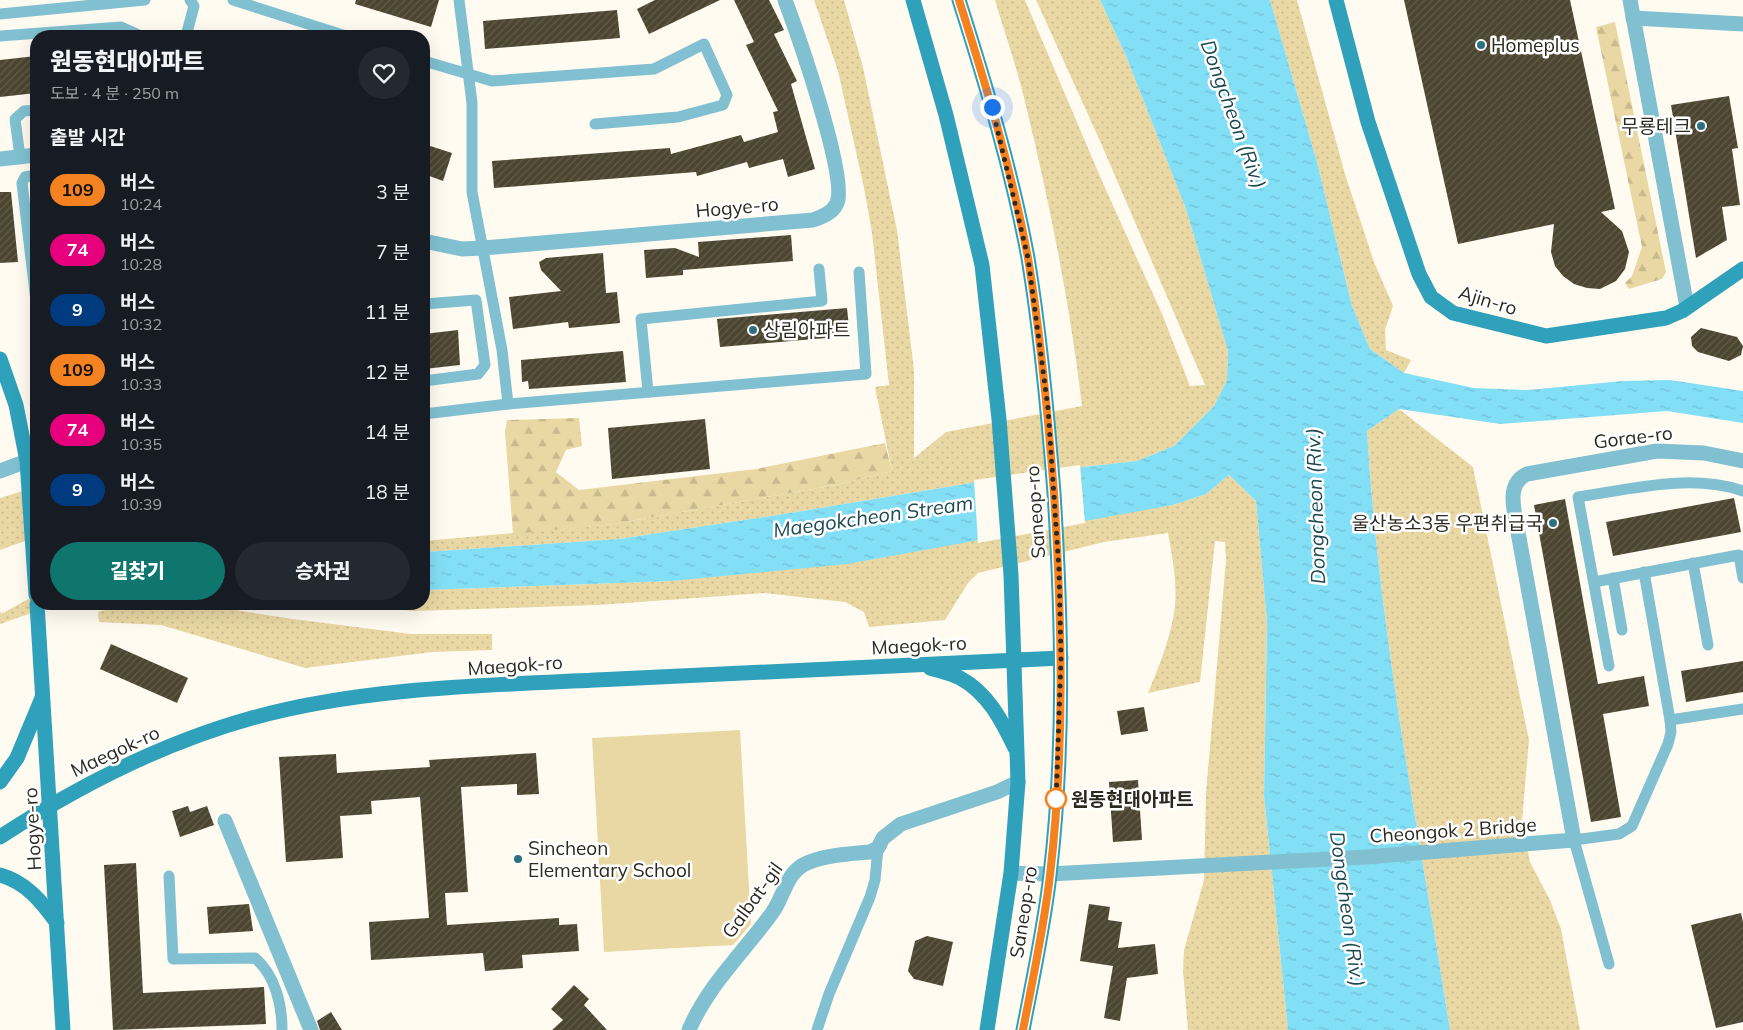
<!DOCTYPE html>
<html lang="ko">
<meta charset="utf-8">
<style>
:root{--surface:#171b24;--page:#242831;--text:#f1f3f6;--muted:#9ea1a6;--accent:#0f766e}
body{margin:0;font-family:Mulish,"Noto Sans KR",sans-serif;background:var(--page);color:var(--text);height:100vh;display:flex;flex-direction:column;font-size:19px;white-space:nowrap}
*{box-sizing:border-box;margin:0}
p{font-size:16px;color:var(--muted)}
.icon{flex:none;width:28px;height:28px;fill:none;stroke:currentColor;stroke-width:2;stroke-linecap:round;stroke-linejoin:round}
.map{position:relative;flex:1;overflow:hidden}
.sheet{position:absolute;left:30px;top:30px;width:400px;height:580px;display:flex;flex-direction:column;background:var(--surface);border-radius:20px;box-shadow:0 5px 20px #0002}
.sheet>*{flex:none}
.badge{padding:0 10px;border-radius:16px;font-size:18px;line-height:32px}
.you{position:absolute;width:25px;height:25px;margin:-12px;border:4px solid #fff;border-radius:50%;background:#1a73e8;box-shadow:0 0 0 8px #1a73e833}
.map>.badge{position:absolute;translate:-50% -50%;box-shadow:0 0 0 2px #fff}
h2{padding:0 20px;font-size:19px;line-height:45px}
.round{display:grid;place-items:center;flex:none;width:52px;height:52px;border-radius:26px;background:var(--page)}
.summary{display:flex;align-items:center;justify-content:space-between;height:85px;padding:0 20px}
h1{font-size:24px;font-weight:800;line-height:38px}
.primary-button{display:flex;gap:10px;margin-top:auto;padding:10px 20px}
.primary-button a{flex:1;height:58px;border-radius:30px;background:var(--accent);color:#fff;font-size:20px;font-weight:800;line-height:58px;text-align:center}
.primary-button a+a{background:var(--page);color:var(--text)}
ul{padding:0;list-style:none}
li{display:flex;align-items:center;gap:15px;height:60px;padding:0 20px}
li div{flex:1}
li b{display:block;font-size:19px}
li em{font-style:normal}
li .badge{min-width:55px;font-weight:700;text-align:center}
.map>svg:first-child{display:block}
</style>
<div class="map">
<svg width="1743" height="1030" viewBox="0 0 1743 1030">
<defs>
<pattern id="grass-dots" width="8" height="8" patternUnits="userSpaceOnUse" patternTransform="scale(1.25)"><rect width="8" height="8" fill="#ead8a4"/><path d="M2 2h.1M6 6h.1" fill="none" stroke="#c9b98d" stroke-width="1.8" stroke-linecap="round"/></pattern>
<pattern id="forest-firs" width="22" height="20" patternUnits="userSpaceOnUse" patternTransform="scale(1.25)"><rect width="22" height="20" fill="#ead8a4"/><path d="M5 1l3.5 6h-7zM16 11l3.5 6h-7z" fill="#c9b98d"/></pattern>
<pattern id="water-ripples" width="26" height="14" patternUnits="userSpaceOnUse" patternTransform="scale(1.25)"><rect width="26" height="14" fill="#83dff6"/><path d="M2 4q2-2 4 0t4 0M15 11q2-2 4 0t4 0" fill="none" stroke="#71bfd3"/></pattern>
<pattern id="building-hatch" width="6" height="6" patternUnits="userSpaceOnUse" patternTransform="scale(1.25)"><rect width="6" height="6" fill="#4c4530"/><path d="M-1 1l2-2M0 6l6-6M5 7l2-2" fill="none" stroke="#635d4c"/></pattern>
</defs>
<rect width="100%" height="100%" fill="#fffbf1"/>
<g fill="url(#grass-dots)">
<path d="M814 0H844L863 67 897 230 914 370V458L946 432 1082 406C1070 305 1050 205 1026 106 1018 70 1005 35 995 0H1025L1102 181 1163 316 1190 386 1205 385 1100 141 1036 0H1100L1126 56 1186 209 1228 351 1227 380 1214 406 1174 446 1137 461 1038 472 778 515 619 539 424 552V541L614 524 841 484 892 471 875 387 889 385 872 233 864 188 838 71Z"/>
<polygon points="1270,0 1297,0 1345,174 1374,262 1393,306 1385,330 1386,350 1411,360 1404,373 1370,349 1352,306 1317,162"/>
<path d="M1399 409 1473 467 1529 740 1522 821 1530 862 1550 900 1561 929 1580 1030H1450C1419 831 1379 632 1367 431Z"/>
<path d="M1229 475 1256 501 1267 622 1264 796 1288 1030H1188L1183 971 1184 950 1204 880 1206 793 1226 560 1225 542 1215 541 1200 682 1148 693C1158 669 1168 644 1173 619 1179 592 1173 560 1168 533L1104 542 978 573 968 583 945 620 869 627 864 612 845 602 764 593 599 605 415 611 336 604H424V590L672 581 1173 505 1206 494Z"/>
<polygon points="36,487 36,539 0,553 0,498"/>
<polygon points="36,592 36,604 57,604 0,624 0,612"/>
<polygon points="128,604 196,604 293,619 411,634 492,634 492,650 432,652 305,668 161,625 99,622 98,612"/>
</g>
<g fill="url(#forest-firs)">
<polygon points="1615,22 1666,272 1662,279 1629,289 1625,283 1632,276 1642,247 1596,27"/>
<polygon points="579,418 582,446 566,450 556,472 579,490 756,469 885,443 892,471 841,484 614,524 513,534 505,432 507,420"/>
</g>
<polygon fill="#ead8a4" points="740,730 751,924 733,945 604,952 592,738"/>
<path fill="url(#water-ripples)" d="M1100 0H1270L1317 162 1352 306 1370 349 1404 373 1474 388 1528 390 1623 381 1670 380 1743 391V423L1667 411 1500 424 1399 409 1367 431C1379 632 1419 831 1450 1030H1288L1264 796 1267 622 1256 501 1229 475 1206 494 1173 505 847 564 672 581 424 590V552L619 539 778 515 1038 472 1137 461 1174 446 1214 406 1227 380 1228 351 1186 209 1126 56Z"/>
<g fill="#fffbf1">
<polygon points="1080,465 1085,523 978,543 974,480"/>
<polygon points="36,537 36,595 1,614 0,550"/>
</g>
<g fill="url(#building-hatch)">
<polygon points="356,0 439,0 431,27 355,4"/>
<polygon points="655,0 720,0 649,34 637,9"/>
<polygon points="734,0 769,0 784,30 774,34 797,81 791,84 815,169 788,177 783,159 749,168 747,162 697,176 696,172 494,188 492,161 670,148 671,154 741,135 744,142 778,132 773,112 778,111 746,45 754,42"/>
<polygon points="1404,0 1570,0 1615,209 1601,212 1622,231 1629,252 1625,269 1616,281 1600,289 1587,288 1574,284 1563,276 1555,266 1551,252 1554,224 1458,244"/>
<polygon points="617,10 620,38 485,49 483,21"/>
<polygon points="36,56 36,93 0,97 0,60"/>
<polygon points="1729,96 1738,148 1732,149 1740,205 1722,207 1727,240 1696,258 1671,105"/>
<polygon points="424,144 452,153 443,181 424,174"/>
<polygon points="0,192 11,192 18,262 0,263"/>
<polygon points="791,235 793,261 683,270 683,275 646,278 644,250 675,248 699,257 698,242"/>
<polygon points="603,253 606,293 617,292 620,323 569,328 568,322 513,329 509,297 561,291 541,270 539,262 546,258"/>
<polygon points="847,308 850,336 720,347 717,319"/>
<polygon points="1701,328 1737,337 1743,346 1741,355 1729,361 1698,352 1692,346 1691,337"/>
<polygon points="458,330 460,365 424,369 424,334"/>
<polygon points="623,351 626,382 529,389 528,381 522,382 521,360"/>
<polygon points="705,419 710,469 612,479 608,428"/>
<polygon points="1734,498 1741,532 1613,556 1606,522"/>
<polygon points="1565,499 1598,684 1644,676 1649,706 1603,714 1621,817 1591,822 1534,505"/>
<polygon points="111,644 188,678 177,703 100,669"/>
<polygon points="1743,661 1743,692 1686,702 1681,671"/>
<polygon points="1144,707 1148,731 1121,735 1117,711"/>
<polygon points="536,753 539,794 517,795 517,784 461,787 468,892 445,893 447,925 559,918 559,925 577,924 579,951 522,955 523,968 485,971 483,953 371,960 369,922 429,918 420,797 371,801 372,814 340,816 343,858 286,862 279,757 336,754 337,773 430,767 429,760"/>
<polygon points="1138,780 1142,840 1113,842 1109,782"/>
<polygon points="188,806 190,812 207,806 214,825 180,837 172,811"/>
<polygon points="136,863 143,993 264,987 266,1024 113,1030 104,865"/>
<polygon points="249,904 253,931 209,934 207,907"/>
<polygon points="1089,904 1110,907 1108,920 1122,922 1118,948 1155,944 1158,974 1127,978 1120,1021 1104,1018 1113,966 1080,961"/>
<polygon points="1741,913 1743,922 1743,1022 1716,1028 1691,925"/>
<polygon points="927,936 953,942 943,986 914,979 908,971 915,941"/>
<polygon points="574,985 589,999 584,1005 607,1030 552,1030 563,1020 551,1009"/>
<polygon points="331,1012 342,1030 320,1030 317,1021"/>
</g>
<g fill="none" stroke-linecap="round" stroke-linejoin="round">
<g stroke="#80c0d0" stroke-width="11">
<polyline points="233,0 346,36"/>
<polyline points="459,0 472,103 472,192 502,350 508,404"/>
<polyline points="0,14 145,0"/>
<polyline points="0,36 121,27 141,36"/>
<polyline points="186,36 194,6 190,0"/>
<polyline points="424,61 492,81 654,69 704,44 727,95 723,105 678,117 595,124"/>
<polyline points="20,157 15,119 24,111 36,110"/>
<polyline points="36,175 25,177 22,183 36,301"/>
<polyline points="424,304 476,300 485,365 478,374 424,381"/>
<polyline points="648,392 641,319 822,301 819,269"/>
<polyline points="424,414 508,404 866,374 859,272"/>
<polyline points="1693,563 1708,645"/>
<polyline points="1613,578 1622,630"/>
<polyline points="1594,582 1739,555 1743,578"/>
<path d="M1609 666 1578 497C1631 489 1691 473 1743 491"/>
<polyline points="1670,720 1743,709"/>
<path d="M169 876 173 959 255 958C275 975 282 1004 282 1030"/>
<polyline points="1609,964 1574,840 1619,834 1632,826 1668,744 1671,732 1670,720 1644,572"/>
<polyline points="817,1030 829,994 870,897 875,880 878,848"/>
</g>
<g stroke="#80c0d0" stroke-width="15">
<polyline points="1630,0 1687,307"/>
<polyline points="1633,18 1743,24"/>
<polyline points="0,159 36,155"/>
<path d="M424 241 462 249 483 248 813 220C822 217 833 213 837 203 848 177 797 32 785 0"/>
<polyline points="0,471 27,461"/>
<polyline points="225,821 311,1030"/>
<path d="M1011 873 1050 874 1366 857 1574 840 1515 516C1512 500 1510 482 1527 474L1657 451 1704 453 1743 461"/>
<path d="M689 1030C708 985 744 952 772 913 784 897 785 876 803 865 821 855 849 854 870 852L878 848 883 838 901 824 997 792 1018 782"/>
</g>
<g stroke="#2fa1ba" stroke-width="15">
<polyline points="913,0 946,115 982,265 999,419 1011,575 1018,782 1011,873 987,1030"/>
<path d="M959 0C986 85 1012 171 1028 258 1041 336 1048 415 1054 493 1062 620 1065 748 1050 875 1044 927 1033 978 1023 1030"/>
<polyline points="1336,0 1368,122 1419,274 1431,297 1453,313 1546,336 1666,318 1682,311 1743,269"/>
<polyline points="0,359 16,405 27,461 36,595"/>
<polyline points="37,604 63,1030"/>
<path d="M930 668C940 671 951 673 960 678 988 693 1002 721 1015 748"/>
<polyline points="0,782 17,758 42,698"/>
<path d="M0 837C78 786 162 743 252 718 367 686 499 685 617 679 765 672 913 665 1061 658"/>
<path d="M0 875C26 882 42 902 57 923"/>
</g>
</g>
<g fill="none" stroke-linecap="round" stroke-linejoin="round">
<g stroke="#fff" stroke-width="11">
<path id="line" d="M959 0C986 85 1012 171 1028 258 1041 336 1048 415 1054 493 1062 620 1065 748 1050 875 1044 927 1033 978 1023 1030"/>
</g>
<use href="#line" stroke="#f58220" stroke-width="8"/>
<polyline stroke="#2c2920" stroke-width="5" stroke-dasharray="0 9" points="992,107 1028,258 1048,408 1059,570 1061,658 1056,803 1056,799"/>
</g>
<g fill="#2d7181" stroke="#fff" stroke-width="2">
<circle cx="1481" cy="45" r="5"/>
<circle cx="1701" cy="126" r="5"/>
<circle cx="753" cy="330" r="5"/>
<circle cx="1553" cy="523" r="5"/>
<circle cx="518" cy="859" r="5"/>
</g>
<circle fill="#fff" stroke="#f58220" stroke-width="2.5" cx="1056" cy="799" r="10"/>
<g text-anchor="middle" dominant-baseline="central" stroke-width="5" stroke-linejoin="round" paint-order="stroke">
<g font-size="19" fill="#2c2920" stroke="#fff" text-anchor="start">
<text x="1491" y="45">Homeplus</text>
<text x="1691" y="126" text-anchor="end">무룡테크</text>
<text x="763" y="330">상림아파트</text>
<text x="1543" y="523" text-anchor="end">울산농소3동 우편취급국</text>
<text x="528" y="848">Sincheon<tspan x="528" dy="22">Elementary School</tspan></text>
</g>
<g font-size="19" fill="#2c2920" stroke="#fff">
<text transform="translate(737 207) rotate(-5)">Hogye-ro</text>
<text transform="translate(1488 300) rotate(17)">Ajin-ro</text>
<text transform="translate(1633 437) rotate(-7)">Gorae-ro</text>
<text transform="translate(1035 512) rotate(-94)">Saneop-ro</text>
<text transform="translate(919 645) rotate(-3)">Maegok-ro</text>
<text transform="translate(515 665) rotate(-4)">Maegok-ro</text>
<text transform="translate(115 751) rotate(-25)">Maegok-ro</text>
<text transform="translate(32 829) rotate(-93)">Hogye-ro</text>
<text transform="translate(1453 830) rotate(-4)">Cheongok 2 Bridge</text>
<text transform="translate(752 900) rotate(-54)">Galbat-gil</text>
<text transform="translate(1023 912) rotate(-81)">Saneop-ro</text>
</g>
<g font-size="19" font-weight="bold" fill="#2c2920" stroke="#fff" text-anchor="start">
<text x="1071" y="799">원동현대아파트</text>
</g>
<g font-size="20" font-style="italic" fill="#1e4852" stroke="#fff">
<text transform="translate(1234 114) rotate(70)">Dongcheon (Riv.)</text>
<text transform="translate(1315 506) rotate(-92)">Dongcheon (Riv.)</text>
<text transform="translate(873 516) rotate(-8)">Maegokcheon Stream</text>
<text transform="translate(1348 909) rotate(82)">Dongcheon (Riv.)</text>
</g>
</g>
</svg>
<div class="you" style="left:992px;top:107px"></div>
<section class="sheet">
<div class="summary"><div><h1>원동현대아파트</h1><p>도보 · 4 분 · 250 m</p></div><a class="round"><svg class="icon" aria-label="heart" viewBox="0 0 24 24"><path d="M12 20l-8-8c-3-5 5-10 8-4 3-6 11-1 8 4z"/></svg></a></div>
<h2>출발 시간</h2>
<ul>
<li><span class="badge" style="background:#f58220;color:#111">109</span><div><b>버스</b><p>10:24</p></div><em>3 분</em></li>
<li><span class="badge" style="background:#e6007e;color:#fff">74</span><div><b>버스</b><p>10:28</p></div><em>7 분</em></li>
<li><span class="badge" style="background:#003b80;color:#fff">9</span><div><b>버스</b><p>10:32</p></div><em>11 분</em></li>
<li><span class="badge" style="background:#f58220;color:#111">109</span><div><b>버스</b><p>10:33</p></div><em>12 분</em></li>
<li><span class="badge" style="background:#e6007e;color:#fff">74</span><div><b>버스</b><p>10:35</p></div><em>14 분</em></li>
<li><span class="badge" style="background:#003b80;color:#fff">9</span><div><b>버스</b><p>10:39</p></div><em>18 분</em></li>
</ul>
<div class="primary-button"><a>길찾기</a><a>승차권</a></div>
</section>
</div>
